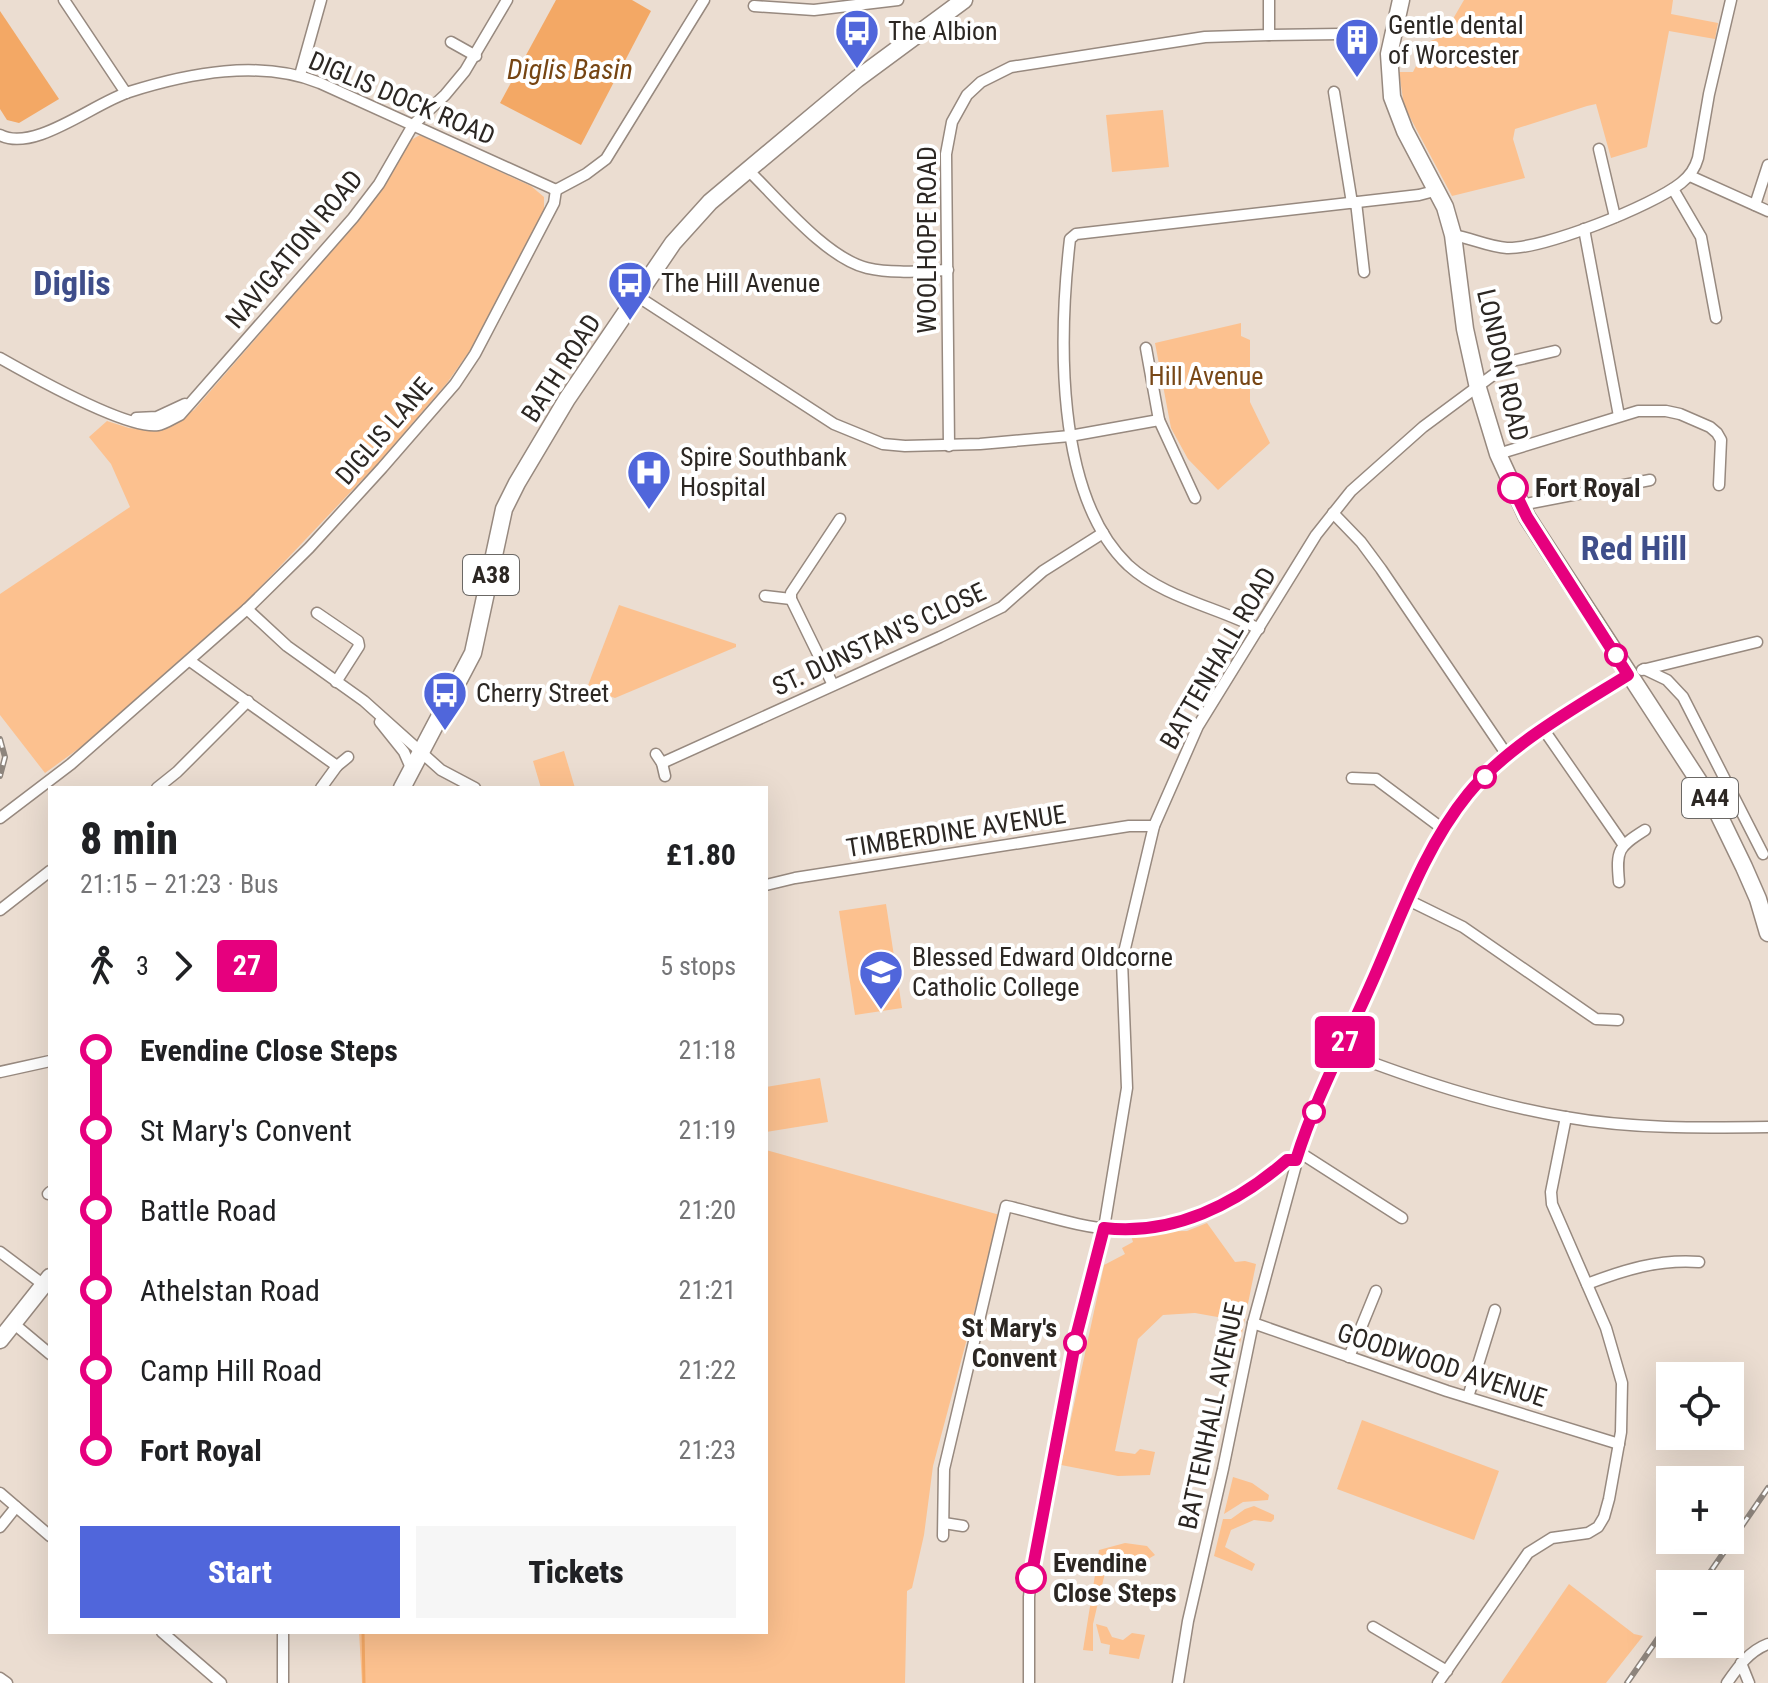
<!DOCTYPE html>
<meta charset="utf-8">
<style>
:root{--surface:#fff;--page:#f6f6f6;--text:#202124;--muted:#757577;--accent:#5066db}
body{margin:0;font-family:"Roboto Condensed",sans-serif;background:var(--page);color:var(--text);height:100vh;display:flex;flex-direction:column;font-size:30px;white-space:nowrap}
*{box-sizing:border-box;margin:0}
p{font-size:26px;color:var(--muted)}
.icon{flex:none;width:44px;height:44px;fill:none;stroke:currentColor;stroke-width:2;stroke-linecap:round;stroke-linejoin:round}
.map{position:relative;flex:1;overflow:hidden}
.drawer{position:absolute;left:48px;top:786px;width:720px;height:848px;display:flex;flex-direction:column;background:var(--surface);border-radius:0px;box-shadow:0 8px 32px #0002}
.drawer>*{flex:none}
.badge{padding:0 16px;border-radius:6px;font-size:28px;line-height:52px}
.fabs{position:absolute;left:1656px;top:1362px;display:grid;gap:16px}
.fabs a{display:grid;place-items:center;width:88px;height:88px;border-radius:0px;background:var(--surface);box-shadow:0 8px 32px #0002;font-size:40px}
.map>.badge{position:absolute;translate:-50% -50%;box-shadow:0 0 0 4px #fff}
.legs{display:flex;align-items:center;gap:12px;height:88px;padding:0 32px;font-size:26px}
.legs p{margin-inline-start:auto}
.overview{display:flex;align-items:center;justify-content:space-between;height:136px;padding:0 32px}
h1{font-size:44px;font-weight:800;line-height:60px}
.action{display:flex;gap:16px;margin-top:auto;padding:16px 32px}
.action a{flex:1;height:92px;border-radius:0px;background:var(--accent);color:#fff;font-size:32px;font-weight:800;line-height:92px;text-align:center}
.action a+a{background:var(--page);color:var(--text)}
ul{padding:0 32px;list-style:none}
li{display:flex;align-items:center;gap:28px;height:80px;font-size:30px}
li i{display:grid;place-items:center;width:12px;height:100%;margin:0 10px;background:currentColor}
li i::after{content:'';width:20px;height:20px;margin:-10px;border:6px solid;border-radius:50%;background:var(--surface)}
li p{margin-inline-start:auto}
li:first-child i{background:linear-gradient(#0000 50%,currentColor 0)}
li:last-child i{background:linear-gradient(currentColor 50%,#0000 0)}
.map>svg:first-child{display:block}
</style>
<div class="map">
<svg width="1768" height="1683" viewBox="0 0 1768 1683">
<rect width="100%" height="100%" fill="#ebddd1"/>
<g fill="#fcc18f">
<polygon points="1464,0 1673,0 1671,14 1718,23 1715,39 1669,31 1647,147 1611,158 1596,104 1587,106 1515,129 1513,139 1525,178 1452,196 1404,106 1399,72 1413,72 1428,42 1443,36"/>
<polygon points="1163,110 1169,167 1112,172 1106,115"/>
<polygon points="420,135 531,186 544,197 544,211 471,349 447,383 379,462 249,599 85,744 45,773 0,715 0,594 130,507 111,464 89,437 107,421 129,428 160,431 194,410 349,231 377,196 411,140"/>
<polygon points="1241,323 1241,336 1250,340 1250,402 1270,443 1218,490 1188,459 1171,428 1155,343"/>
<polygon points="619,605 736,644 736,647 615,698 587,688"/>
<polygon points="564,751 575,788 541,788 533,761"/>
<polygon points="886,904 902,1008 855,1015 839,911"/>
<polygon points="820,1078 828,1122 766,1132 766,1087"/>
<polygon points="766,1150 1000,1215 933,1466 924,1535 912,1588 907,1591 905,1683 362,1683 359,1632 766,1632"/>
<polygon points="1207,1223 1235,1262 1245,1261 1256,1264 1240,1343 1228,1342 1223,1318 1195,1313 1163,1315 1138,1339 1115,1451 1135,1454 1140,1449 1155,1452 1150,1475 1118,1476 1061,1465 1104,1265 1125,1254 1122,1248 1133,1242 1130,1232 1187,1231"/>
<polygon points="1362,1420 1499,1471 1474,1540 1337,1489"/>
<polygon points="1233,1477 1252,1483 1269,1495 1268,1500 1243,1502 1224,1514"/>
<polygon points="1254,1506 1274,1515 1274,1519 1271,1522 1254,1520 1231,1530 1225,1547 1255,1564 1252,1571 1214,1556 1223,1519 1231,1519 1245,1509"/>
<polygon points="1125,1543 1147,1546 1155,1555 1138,1565 1108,1560 1093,1624 1093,1651 1083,1650 1099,1550"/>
<polygon points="1569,1584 1634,1634 1643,1636 1606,1683 1501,1683"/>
<polygon points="1096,1624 1107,1627 1112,1637 1123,1640 1132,1633 1145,1635 1139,1659 1109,1654 1110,1645 1101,1643"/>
</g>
<g fill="#f3a865">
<polygon points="556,0 632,0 651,11 581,145 500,103"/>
<polygon points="0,11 59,99 19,123 7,120 0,109"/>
</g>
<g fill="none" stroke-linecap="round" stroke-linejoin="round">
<polyline stroke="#f3a865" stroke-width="3" points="363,1632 364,1683"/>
<g stroke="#97897f" stroke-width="13">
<g id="minor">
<polyline points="64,0 126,93"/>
<polyline points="754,6 814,10 898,0"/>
<polyline points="1269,35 1341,34"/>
<polyline points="451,42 476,56"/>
<polyline points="300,75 321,0"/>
<polyline points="1334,92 1352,203"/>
<path d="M0 135C34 153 94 103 129 92 189 73 260 59 320 83L556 190"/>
<polyline points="1599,149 1615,217"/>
<path d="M748 170C779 200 826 258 867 268 894 274 921 271 948 270"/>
<polyline points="1690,176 1768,211"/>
<polyline points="1673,189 1701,237 1716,318"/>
<polyline points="556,190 586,174 606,159 704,0"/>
<polyline points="1356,202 1364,272"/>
<polyline points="1755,205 1768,165"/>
<polyline points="1584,229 1619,416"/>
<path d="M1453 235C1471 238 1489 247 1507 248 1544 249 1652 206 1681 183 1690 176 1695 169 1698 158L1709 94 1731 0"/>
<polyline points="637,296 834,424 883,444 905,446 980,444 1070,436 1159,420 1195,498"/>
<polyline points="1146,348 1159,420"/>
<path d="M0 358C30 375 127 430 158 425 165 424 173 418 180 415L353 218 379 184 413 125 445 95 465 71 507 0"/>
<polyline points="136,418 157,417 185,404"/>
<polyline points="949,446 946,154 952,122 967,95 981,82 1011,67 1205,37 1269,35 1269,0"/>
<polyline points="1498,454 1638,411 1666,411 1680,414 1710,427 1717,433 1721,440 1719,485"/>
<polyline points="1521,505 1650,480"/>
<polyline points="1333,513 1361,542 1381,569 1507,755"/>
<polyline points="765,596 791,599"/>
<polyline points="247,609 287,646 364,701 441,770 475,788"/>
<polyline points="317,613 358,641 359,646 336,682"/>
<path d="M1259 629C1217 607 1164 598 1128 565 1054 494 1059 334 1070 239L1076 234 1419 195 1438 190"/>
<polyline points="190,661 337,766 348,757"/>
<polyline points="1644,669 1667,680 1683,697 1763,854"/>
<polyline points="1642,670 1757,642"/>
<polyline points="833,685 791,599 791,593 840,519"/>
<polyline points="380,722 404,752 412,770"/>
<polyline points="1544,730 1623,844"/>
<polyline points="656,754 662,763 940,637 1002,607 1043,571 1103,533"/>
<polyline points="662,763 665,776"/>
<polyline points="1352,778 1376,779 1443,829"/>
<polyline points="157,788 177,772 248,701"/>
<polyline points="321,788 337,766"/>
<polyline points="0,818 71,764 247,609 309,548 382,468 455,384 475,354 554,203 556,190"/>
<path d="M1619 882C1616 850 1618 847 1645 830"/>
<polyline points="766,885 795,878 1129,826 1154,826"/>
<polyline points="1408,900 1463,927 1596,1019 1618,1020"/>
<polyline points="0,910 50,871"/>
<path d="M1341 1051C1414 1079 1488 1104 1565 1117 1632 1129 1700 1128 1768 1127"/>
<polyline points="0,1072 50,1061"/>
<polyline points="1299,1152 1402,1218"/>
<polyline points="48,1194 50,1192"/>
<polyline points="0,1252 44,1285"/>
<path d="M1587 1284C1624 1270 1658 1259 1699 1262"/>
<polyline points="13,1323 50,1354"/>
<polyline points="1253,1323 1447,1391 1619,1444"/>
<polyline points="1349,1357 1376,1291"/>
<polyline points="1468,1397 1495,1310"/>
<polyline points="0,1493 50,1536"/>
<polyline points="944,1523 963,1526"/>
<polyline points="0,1527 16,1507"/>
<path d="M943 1536 944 1469 1006 1206C1039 1213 1080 1228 1114 1229 1180 1231 1239 1203 1287 1160L1291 1158 1296 1160"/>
<polyline points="1373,1627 1447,1671"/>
<polyline points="162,1632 221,1683"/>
<polyline points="283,1632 283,1683"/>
<polyline points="1741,1663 1749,1683"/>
<polyline points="0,1678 7,1683"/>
<polyline points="1029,1683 1029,1597 1033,1559 1077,1333 1104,1228 1127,1088 1122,961 1154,826 1198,726 1316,535 1351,491 1423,427 1512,361 1555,351"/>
<polyline points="1178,1683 1188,1621 1223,1469 1253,1323 1306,1128 1331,1071 1408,900 1443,829 1469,792 1507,755 1628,675"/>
<polyline points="1438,1683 1528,1553 1552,1538 1588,1533 1598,1527 1604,1517 1609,1499 1621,1432 1622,1383 1606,1328 1552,1204 1551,1192 1566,1117"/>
<path d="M1727 1683C1738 1667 1749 1651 1768 1644"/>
</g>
</g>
<g stroke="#97897f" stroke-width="19">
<g id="primary">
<polyline points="1401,0 1389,54 1392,97 1405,131 1445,207 1453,235 1465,329 1478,388 1498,454 1527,517 1713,803 1744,867 1758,899 1768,933"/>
<polyline points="402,788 473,653 504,509 517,483 567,399 673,243 710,202 748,170 857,79 964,0"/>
<polyline points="0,1340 50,1277"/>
</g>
</g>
<use href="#minor" stroke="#fff" stroke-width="10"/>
<use href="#primary" stroke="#fff" stroke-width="16"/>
<g stroke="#8e857d" stroke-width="6">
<g id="rail">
<polyline points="0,739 5,757 0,776"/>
<polyline points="1702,1584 1768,1488"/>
<polyline points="1627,1683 1670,1621"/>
</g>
</g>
<use href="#rail" stroke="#fff" stroke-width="3" stroke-dasharray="9" stroke-linecap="butt"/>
</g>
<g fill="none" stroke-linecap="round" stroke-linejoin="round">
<g stroke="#fff" stroke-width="18">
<path id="line-1" d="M1031 1578 1077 1333 1104 1228C1173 1236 1237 1204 1287 1160H1296C1315 1099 1346 1041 1372 982 1400 919 1424 848 1468 794 1508 745 1575 708 1628 675L1527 517 1513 488"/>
</g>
<use href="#line-1" stroke="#e6007e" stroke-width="12"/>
</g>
<defs>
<g id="bus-pin" transform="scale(2.3)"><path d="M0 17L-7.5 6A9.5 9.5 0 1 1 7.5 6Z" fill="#5066db" stroke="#fff"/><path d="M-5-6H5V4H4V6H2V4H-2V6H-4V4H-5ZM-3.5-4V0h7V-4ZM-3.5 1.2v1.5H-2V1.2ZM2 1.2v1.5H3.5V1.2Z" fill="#fff"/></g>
<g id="building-pin" transform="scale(2.3)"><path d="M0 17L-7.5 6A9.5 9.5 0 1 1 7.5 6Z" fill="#5066db" stroke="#fff"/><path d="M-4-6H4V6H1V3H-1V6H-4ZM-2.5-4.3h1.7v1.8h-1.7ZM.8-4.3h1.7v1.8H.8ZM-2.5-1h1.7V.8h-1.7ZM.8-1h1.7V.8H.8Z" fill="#fff"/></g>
<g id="hospital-pin" transform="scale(2.3)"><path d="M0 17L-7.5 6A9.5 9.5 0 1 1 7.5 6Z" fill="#5066db" stroke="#fff"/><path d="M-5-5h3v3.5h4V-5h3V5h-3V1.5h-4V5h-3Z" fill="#fff"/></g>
<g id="school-pin" transform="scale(2.3)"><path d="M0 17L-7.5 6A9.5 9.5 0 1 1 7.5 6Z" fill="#5066db" stroke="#fff"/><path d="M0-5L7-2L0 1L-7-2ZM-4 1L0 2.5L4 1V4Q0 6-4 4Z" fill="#fff"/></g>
</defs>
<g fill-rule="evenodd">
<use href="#bus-pin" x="857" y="31"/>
<use href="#building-pin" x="1357" y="40"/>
<use href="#bus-pin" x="630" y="283"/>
<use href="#hospital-pin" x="649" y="472"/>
<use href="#bus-pin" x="445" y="693"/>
<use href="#school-pin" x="881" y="972"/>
</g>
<g fill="#fff" stroke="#e6007e" stroke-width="4">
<circle cx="1513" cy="488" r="14"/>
<circle cx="1616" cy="655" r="10"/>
<circle cx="1485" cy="777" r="10"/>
<circle cx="1314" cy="1112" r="10"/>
<circle cx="1075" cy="1343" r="10"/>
<circle cx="1031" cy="1578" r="14"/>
</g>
<g text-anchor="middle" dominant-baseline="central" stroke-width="8" stroke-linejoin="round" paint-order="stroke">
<g fill="#fff" stroke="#6b6865" stroke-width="2">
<rect x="463" y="555" width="56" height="40" rx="6"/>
<rect x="1682" y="778" width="56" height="40" rx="6"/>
</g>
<g font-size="24" font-weight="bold" fill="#2c2723">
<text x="491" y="575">A38</text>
<text x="1710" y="798">A44</text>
</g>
<g font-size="26" fill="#2c2723" stroke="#fff" text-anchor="start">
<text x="1388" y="25">Gentle dental<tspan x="1388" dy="30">of Worcester</tspan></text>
<text x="888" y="31">The Albion</text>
<text x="661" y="283">The Hill Avenue</text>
<text x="680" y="457">Spire Southbank<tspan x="680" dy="30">Hospital</tspan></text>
<text x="476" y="693">Cherry Street</text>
<text x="912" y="957">Blessed Edward Oldcorne<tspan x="912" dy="30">Catholic College</tspan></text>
</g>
<g font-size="26" fill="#2c2723" stroke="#fff">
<text transform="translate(402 98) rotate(23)">DIGLIS DOCK ROAD</text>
<text transform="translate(927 240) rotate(-90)">WOOLHOPE ROAD</text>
<text transform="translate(294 249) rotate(-50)">NAVIGATION ROAD</text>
<text transform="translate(1503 365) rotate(77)">LONDON ROAD</text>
<text transform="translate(561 368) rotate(-57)">BATH ROAD</text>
<text transform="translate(384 431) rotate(-49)">DIGLIS LANE</text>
<text transform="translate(879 639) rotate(-25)">ST. DUNSTAN'S CLOSE</text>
<text transform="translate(1218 658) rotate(-60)">BATTENHALL ROAD</text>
<text transform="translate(956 831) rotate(-9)">TIMBERDINE AVENUE</text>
<text transform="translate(1442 1365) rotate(18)">GOODWOOD AVENUE</text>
<text transform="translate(1211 1416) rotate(-78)">BATTENHALL AVENUE</text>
</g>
<g font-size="26" fill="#784716" stroke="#fff">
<text x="1206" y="376">Hill Avenue</text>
</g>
<g font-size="26" font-weight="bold" fill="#2c2723" stroke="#fff" text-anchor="start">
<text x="1535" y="488">Fort Royal</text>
<text x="1057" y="1328" text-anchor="end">St Mary's<tspan x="1057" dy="30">Convent</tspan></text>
<text x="1053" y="1563">Evendine<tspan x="1053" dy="30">Close Steps</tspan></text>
</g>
<g font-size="28" font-style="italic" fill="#764513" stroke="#fff">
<text x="570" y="69">Diglis Basin</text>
</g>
<g font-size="34" font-weight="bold" fill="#3f4e8a" stroke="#fff">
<text x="72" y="283">Diglis</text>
<text x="1634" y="548">Red Hill</text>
</g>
</g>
</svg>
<div class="fabs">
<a><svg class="icon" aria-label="locate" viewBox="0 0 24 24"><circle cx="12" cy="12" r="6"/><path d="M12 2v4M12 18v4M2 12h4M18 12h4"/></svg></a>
<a>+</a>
<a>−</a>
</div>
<b class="badge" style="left:1345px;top:1042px;background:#e6007e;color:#fff">27</b>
<section class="drawer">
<div class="overview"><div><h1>8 min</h1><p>21:15 – 21:23 · Bus</p></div><b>£1.80</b></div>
<div class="legs"><svg class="icon" aria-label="walk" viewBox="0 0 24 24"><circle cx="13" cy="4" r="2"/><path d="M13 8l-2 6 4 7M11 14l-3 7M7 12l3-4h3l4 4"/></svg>3<svg class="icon" aria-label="forward" viewBox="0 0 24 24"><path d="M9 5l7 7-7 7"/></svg><b class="badge" style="background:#e6007e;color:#fff">27</b><p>5 stops</p></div>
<ul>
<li><i style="color:#e6007e"></i><b>Evendine Close Steps</b><p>21:18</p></li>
<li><i style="color:#e6007e"></i><span>St Mary's Convent</span><p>21:19</p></li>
<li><i style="color:#e6007e"></i><span>Battle Road</span><p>21:20</p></li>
<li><i style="color:#e6007e"></i><span>Athelstan Road</span><p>21:21</p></li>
<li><i style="color:#e6007e"></i><span>Camp Hill Road</span><p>21:22</p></li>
<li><i style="color:#e6007e"></i><b>Fort Royal</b><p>21:23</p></li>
</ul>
<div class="action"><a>Start</a><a>Tickets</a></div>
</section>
</div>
